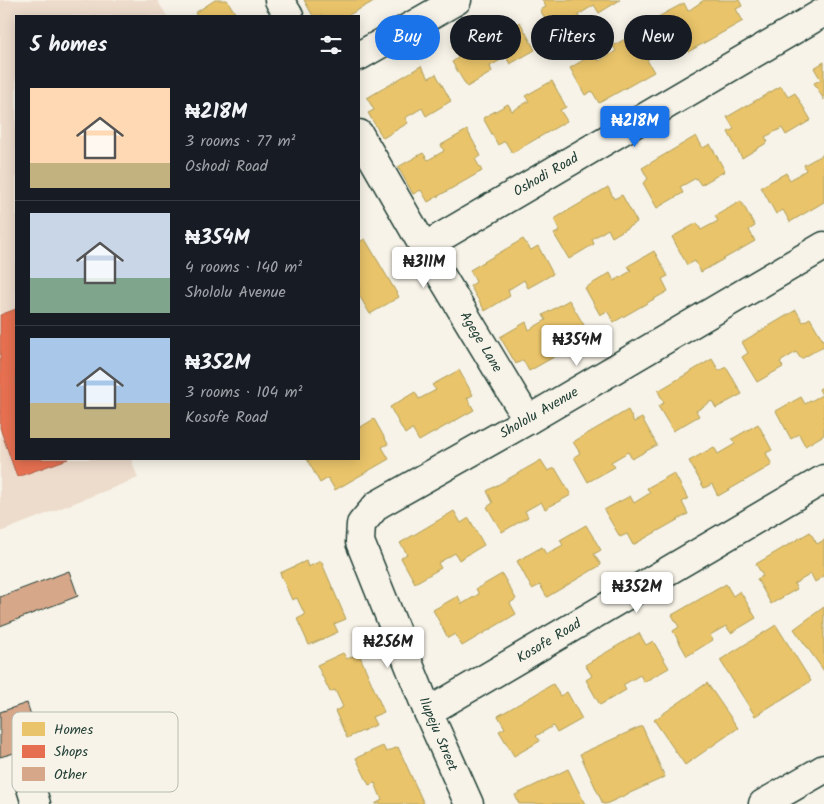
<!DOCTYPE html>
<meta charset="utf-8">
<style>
:root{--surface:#171b24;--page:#242831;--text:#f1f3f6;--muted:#9ea1a6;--line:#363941;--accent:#1a73e8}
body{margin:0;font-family:Kalam,sans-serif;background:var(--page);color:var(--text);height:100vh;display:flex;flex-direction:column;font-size:19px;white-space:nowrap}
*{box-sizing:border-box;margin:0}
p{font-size:16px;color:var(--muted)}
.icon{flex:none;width:28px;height:28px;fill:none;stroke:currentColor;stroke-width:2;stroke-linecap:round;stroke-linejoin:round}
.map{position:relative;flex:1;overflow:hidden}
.sheet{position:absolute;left:15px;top:15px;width:345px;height:445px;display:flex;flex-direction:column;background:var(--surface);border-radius:0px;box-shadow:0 2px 12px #0003}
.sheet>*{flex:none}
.banner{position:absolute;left:375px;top:15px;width:374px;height:45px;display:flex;gap:10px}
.price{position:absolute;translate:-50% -42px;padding:0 11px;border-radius:5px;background:#fff;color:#222;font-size:16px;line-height:32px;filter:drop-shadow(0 1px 2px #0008)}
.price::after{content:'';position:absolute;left:50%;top:30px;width:15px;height:11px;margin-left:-8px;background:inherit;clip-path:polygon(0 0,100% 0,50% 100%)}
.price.active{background:var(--accent);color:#fff}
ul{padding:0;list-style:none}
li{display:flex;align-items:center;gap:15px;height:125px;padding:0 15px}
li+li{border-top:1px solid var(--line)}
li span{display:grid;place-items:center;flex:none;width:140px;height:100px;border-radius:0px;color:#555}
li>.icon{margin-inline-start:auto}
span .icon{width:60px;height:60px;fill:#fffc;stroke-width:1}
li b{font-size:21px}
h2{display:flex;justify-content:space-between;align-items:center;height:60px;padding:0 15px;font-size:21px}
.tag{padding:0 18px;border-radius:22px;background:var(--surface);box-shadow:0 2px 12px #0003;font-size:18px;line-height:45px}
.tag.active{background:var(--accent);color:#fff}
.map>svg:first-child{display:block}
</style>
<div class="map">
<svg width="824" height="804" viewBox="0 0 824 804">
<rect width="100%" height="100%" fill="#f7f3e8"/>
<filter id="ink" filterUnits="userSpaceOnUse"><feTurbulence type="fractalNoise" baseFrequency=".02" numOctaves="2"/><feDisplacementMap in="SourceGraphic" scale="10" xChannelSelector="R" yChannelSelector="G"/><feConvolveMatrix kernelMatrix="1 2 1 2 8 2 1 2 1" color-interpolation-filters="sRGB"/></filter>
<g filter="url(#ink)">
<path fill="#eddccc" d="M 0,0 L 157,0 L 167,16 L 16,16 L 16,459 L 131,459 L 138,478 L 0,532 Z"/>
<g fill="#e9c46a" stroke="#ac9c5a">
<path d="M 215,0 L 227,0 L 237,16 L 197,16 L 195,13 Z"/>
<path d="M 304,0 L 376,0 L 347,16 L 323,16 L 322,15 L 319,16 L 313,16 Z"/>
<path d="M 542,0 L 620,0 L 599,13 L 594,5 L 578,15 L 581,20 L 555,35 L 540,10 L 546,7 Z"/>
<path d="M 704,0 L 739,0 L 742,6 L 736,9 L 743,21 L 688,52 L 681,41 L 674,45 L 658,17 L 684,3 L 688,11 Z"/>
<path d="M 505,15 L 513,27 L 520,22 L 535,50 L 510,64 L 506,57 L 490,66 L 492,72 L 467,87 L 452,62 L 458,58 L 452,47 Z"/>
<path d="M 639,31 L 653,56 L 647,60 L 654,72 L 599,103 L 592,91 L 585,95 L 570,68 L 595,53 L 599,61 L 616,51 L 613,46 Z"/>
<path d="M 824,62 L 824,100 L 814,83 L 821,80 L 814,68 Z"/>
<path d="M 421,66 L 429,78 L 436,74 L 451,101 L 426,116 L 422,108 L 405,118 L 408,123 L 383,138 L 368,113 L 374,110 L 367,98 Z"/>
<path d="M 552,81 L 566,107 L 560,110 L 567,121 L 512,153 L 505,141 L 498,145 L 483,118 L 508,104 L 512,111 L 529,101 L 525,96 Z"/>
<path d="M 781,86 L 788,97 L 795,93 L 811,120 L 786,135 L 782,128 L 765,137 L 768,142 L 742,158 L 728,132 L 734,129 L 727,117 Z"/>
<path d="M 467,130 L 481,156 L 475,159 L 482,171 L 428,202 L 421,190 L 413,194 L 398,167 L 423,153 L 428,160 L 444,151 L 441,145 Z"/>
<path d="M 696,136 L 703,148 L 710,144 L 725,171 L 701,185 L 696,178 L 680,187 L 683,193 L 657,208 L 643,183 L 648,179 L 642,168 Z"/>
<path d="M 824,154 L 824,202 L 790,222 L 783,210 L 776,214 L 761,187 L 786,173 L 790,180 L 806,170 L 804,165 Z"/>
<path d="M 608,187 L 614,199 L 622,195 L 637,222 L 612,237 L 608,229 L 592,239 L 594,244 L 569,259 L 554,234 L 560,231 L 554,219 Z"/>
<path d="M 741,201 L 755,226 L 749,230 L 755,241 L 701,272 L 695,261 L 687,265 L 672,237 L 697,223 L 701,230 L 718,221 L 715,216 Z"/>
<path d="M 365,239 L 399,297 L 370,314 L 359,295 L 359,242 Z"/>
<path d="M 523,239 L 531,250 L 538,246 L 553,274 L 528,288 L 524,280 L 508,290 L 510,296 L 485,311 L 470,286 L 476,282 L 470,270 Z"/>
<path d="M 654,251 L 668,276 L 662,279 L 668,291 L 614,322 L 607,311 L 600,315 L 585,288 L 610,273 L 614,281 L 631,271 L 628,266 Z"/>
<path d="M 569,300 L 584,325 L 577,328 L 584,340 L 529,371 L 523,360 L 516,364 L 500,337 L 526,322 L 529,330 L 546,320 L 543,315 Z"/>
<path d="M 796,310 L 803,322 L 810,318 L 824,342 L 824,346 L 801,359 L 796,352 L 780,362 L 783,367 L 757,382 L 742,357 L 748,353 L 742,342 Z"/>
<path d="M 712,359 L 719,371 L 726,367 L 742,394 L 716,408 L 712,401 L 696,411 L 699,416 L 673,431 L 658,406 L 664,403 L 658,391 Z"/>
<path d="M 459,370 L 473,395 L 467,398 L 474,410 L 419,441 L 412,429 L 405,434 L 390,407 L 415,392 L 419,399 L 436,390 L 432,385 Z"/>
<path d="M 824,386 L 824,435 L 805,446 L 799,434 L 791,439 L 776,411 L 801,397 L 805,404 L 822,395 L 819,389 Z"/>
<path d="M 628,410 L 634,422 L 642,418 L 657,445 L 632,459 L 628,452 L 611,462 L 615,467 L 588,482 L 574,457 L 580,453 L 573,442 Z"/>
<path d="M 374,419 L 388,444 L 382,447 L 389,459 L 335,490 L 328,478 L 320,483 L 307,459 L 359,459 L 359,428 Z"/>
<path d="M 758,424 L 772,450 L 766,453 L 772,465 L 718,496 L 712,484 L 704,488 L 689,461 L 714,447 L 718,454 L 735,444 L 732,439 Z"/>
<path d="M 541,460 L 548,471 L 555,468 L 571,495 L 545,509 L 541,502 L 525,511 L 528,517 L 502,532 L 487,507 L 493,503 L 487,491 Z"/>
<path d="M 674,473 L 688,499 L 682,502 L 688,514 L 633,545 L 627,534 L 620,537 L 604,510 L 630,496 L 634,503 L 650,493 L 647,488 Z"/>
<path d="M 454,511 L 461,523 L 469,518 L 484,545 L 459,560 L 455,553 L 438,563 L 441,568 L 415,583 L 401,558 L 407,554 L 400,543 Z"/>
<path d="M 586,525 L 601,550 L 594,554 L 601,565 L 547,597 L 540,585 L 532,589 L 517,561 L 542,547 L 546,554 L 563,545 L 560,540 Z"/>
<path d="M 810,532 L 817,544 L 824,540 L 824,576 L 815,582 L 811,574 L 794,584 L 797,589 L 771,604 L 757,579 L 763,576 L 756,564 Z"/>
<path d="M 306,561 L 308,567 L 321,561 L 346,619 L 334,624 L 338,632 L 309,645 L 297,619 L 305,615 L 297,598 L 292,600 L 280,573 Z"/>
<path d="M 502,574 L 516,599 L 510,603 L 516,614 L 462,646 L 455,634 L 448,638 L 433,610 L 458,596 L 462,604 L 479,594 L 476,589 Z"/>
<path d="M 726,584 L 733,596 L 740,591 L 756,618 L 731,633 L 726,626 L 710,635 L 713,640 L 687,656 L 673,631 L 679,627 L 672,615 Z"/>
<path d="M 824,607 L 824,671 L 794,629 Z"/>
<path d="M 776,625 L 811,681 L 755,716 L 720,660 Z"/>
<path d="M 639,633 L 646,645 L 653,641 L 669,668 L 644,682 L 640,675 L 623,685 L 626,690 L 600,705 L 586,680 L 592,676 L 585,665 Z"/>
<path d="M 343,653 L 347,659 L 359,654 L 384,712 L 372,717 L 376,725 L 347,738 L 335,711 L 343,707 L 335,690 L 330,692 L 317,665 Z"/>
<path d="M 707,683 L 738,728 L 685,765 L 654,720 Z"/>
<path d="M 553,684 L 560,696 L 567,692 L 582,719 L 557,733 L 553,726 L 536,736 L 540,741 L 514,756 L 499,731 L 505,728 L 498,716 Z"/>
<path d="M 642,726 L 665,777 L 606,804 L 603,804 L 580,754 Z"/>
<path d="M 383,746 L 386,752 L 398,747 L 424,804 L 375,804 L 382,800 L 375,783 L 369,785 L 356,758 Z"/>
<path d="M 568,769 L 585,804 L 519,804 L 515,795 Z"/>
</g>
<path fill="#e76f51" stroke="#ab6048" d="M 16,309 L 16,459 L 68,459 L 17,477 L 0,428 L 0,315 Z"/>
<g fill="#d7a78a" stroke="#1f3d34">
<path d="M 69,571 L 78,596 L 0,626 L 0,597 Z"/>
<path d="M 27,703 L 35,727 L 26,729 L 32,748 L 0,757 L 0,712 Z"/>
</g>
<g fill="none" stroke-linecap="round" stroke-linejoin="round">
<g stroke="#1f3d34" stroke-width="31">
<g id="minor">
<path d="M 279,0 L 289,16"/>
<path d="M 359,56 L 457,0"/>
<path d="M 359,134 L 424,247 L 528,420"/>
<path d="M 424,247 L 824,12"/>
<path d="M 428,712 L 824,479"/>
<path d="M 28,778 L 36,804"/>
<path d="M 469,804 L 428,712 L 360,542 L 361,524 L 377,505 L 528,420 L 824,246"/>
<path d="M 763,804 L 824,769"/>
</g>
</g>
<use href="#minor" stroke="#f7f3e8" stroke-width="28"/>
</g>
</g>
<g text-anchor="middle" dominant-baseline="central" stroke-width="5" stroke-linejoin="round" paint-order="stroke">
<g font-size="14" fill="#1f3d34" stroke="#f7f3e8">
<text transform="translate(546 175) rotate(-30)">Oshodi Road</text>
<text transform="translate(481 342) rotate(59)">Agege Lane</text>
<text transform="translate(539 413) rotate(-30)">Shololu Avenue</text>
<text transform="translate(549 641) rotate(-31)">Kosofe Road</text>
<text transform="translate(438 734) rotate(67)">Ilupeju Street</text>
</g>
</g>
<rect x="12" y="712" width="166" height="80" rx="8" fill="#f7f3e8" stroke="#b6bcb2" stroke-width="1"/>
<rect x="22" y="722" width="23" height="14" fill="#e9c46a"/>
<rect x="22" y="745" width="23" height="13" fill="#e76f51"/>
<rect x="22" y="767" width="23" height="14" fill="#d7a78a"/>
<g font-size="14" fill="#1f3d34">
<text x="54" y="734">Homes</text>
<text x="54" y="756">Shops</text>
<text x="54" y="779">Other</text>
</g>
</svg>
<b class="price active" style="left:635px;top:148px">₦218M</b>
<b class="price" style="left:424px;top:289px">₦311M</b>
<b class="price" style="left:577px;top:367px">₦354M</b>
<b class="price" style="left:637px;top:614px">₦352M</b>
<b class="price" style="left:388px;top:669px">₦256M</b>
<div class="banner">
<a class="tag active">Buy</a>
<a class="tag">Rent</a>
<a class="tag">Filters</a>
<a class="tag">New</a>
</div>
<section class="sheet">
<h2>5 homes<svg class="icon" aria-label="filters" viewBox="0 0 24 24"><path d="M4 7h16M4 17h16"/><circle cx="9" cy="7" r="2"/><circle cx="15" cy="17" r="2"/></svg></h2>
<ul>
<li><span style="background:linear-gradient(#ffd9b3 75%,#c2b280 0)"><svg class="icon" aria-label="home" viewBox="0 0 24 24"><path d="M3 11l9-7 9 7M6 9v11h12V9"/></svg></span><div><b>₦218M</b><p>3 rooms · 77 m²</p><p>Oshodi Road</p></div></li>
<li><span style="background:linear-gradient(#c9d6e8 65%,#7fa58c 0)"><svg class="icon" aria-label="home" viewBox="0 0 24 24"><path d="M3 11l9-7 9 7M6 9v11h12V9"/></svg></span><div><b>₦354M</b><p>4 rooms · 140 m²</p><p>Shololu Avenue</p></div></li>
<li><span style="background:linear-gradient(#a9c7e8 65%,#c2b280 0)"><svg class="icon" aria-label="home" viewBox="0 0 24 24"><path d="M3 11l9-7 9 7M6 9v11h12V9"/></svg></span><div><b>₦352M</b><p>3 rooms · 104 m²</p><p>Kosofe Road</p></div></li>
</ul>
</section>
</div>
